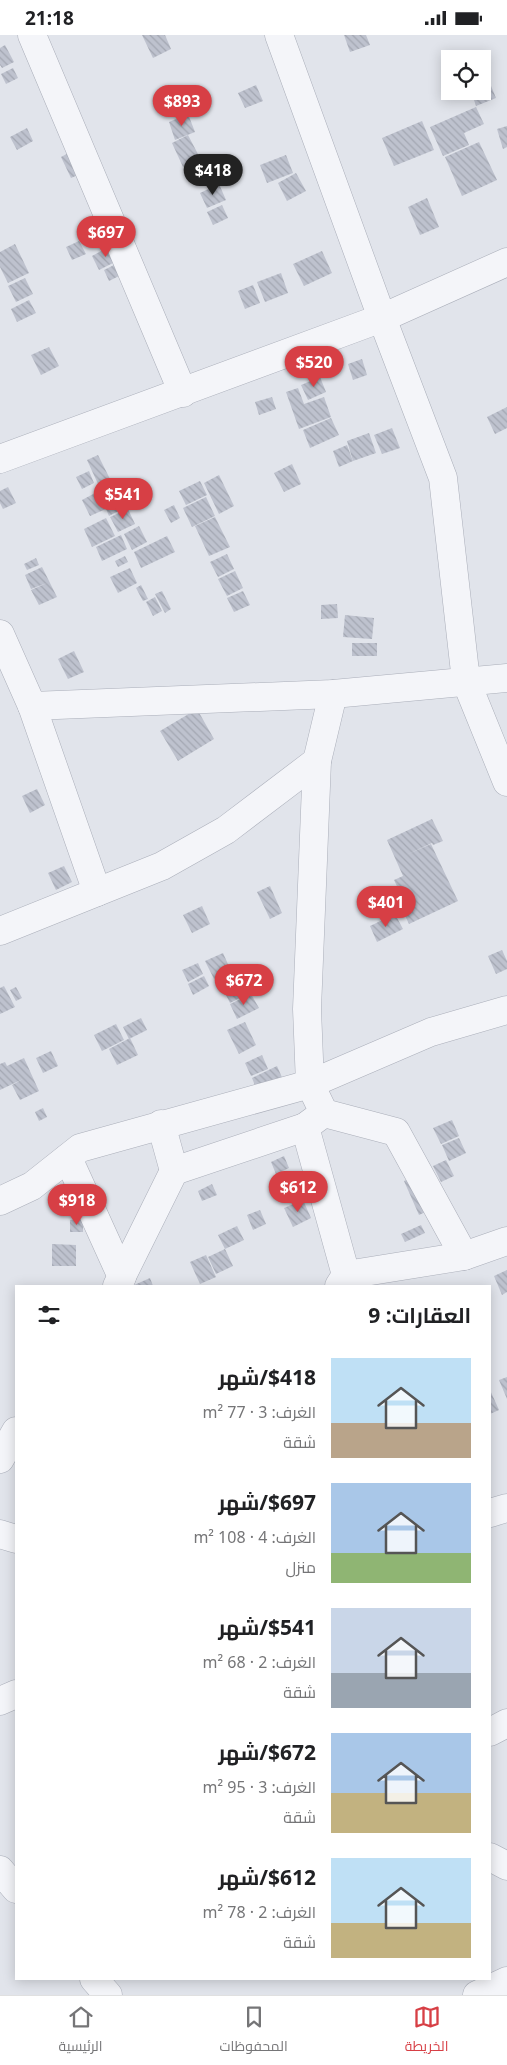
<!DOCTYPE html>
<html lang="ar">
<meta charset="utf-8">
<style>
:root{--surface:#fff;--page:#f2f2f2;--text:#202124;--muted:#757577;--line:#e0e0e0;--accent:#d73f45}
body{margin:0;font-family:"Noto Sans",Cairo,sans-serif;background:var(--page);color:var(--text);direction:rtl;height:100vh;display:flex;flex-direction:column;font-size:19px;white-space:nowrap}
*{box-sizing:border-box;margin:0}
p{font-size:16px;color:var(--muted)}
.icon{flex:none;width:28px;height:28px;fill:none;stroke:currentColor;stroke-width:2;stroke-linecap:round;stroke-linejoin:round}
.map{position:relative;flex:1;overflow:hidden;direction:ltr}
.sheet{position:absolute;left:15px;top:1250px;width:476px;height:695px;display:flex;flex-direction:column;background:var(--surface);border-radius:0px;box-shadow:0 2px 12px #0003;direction:rtl}
.sheet>*{flex:none}
.buttons{position:absolute;left:441px;top:15px;display:grid;gap:10px}
.buttons a{display:grid;place-items:center;width:50px;height:50px;border-radius:0px;background:var(--surface);box-shadow:0 2px 12px #0003;font-size:25px}
.price{position:absolute;translate:-50% -42px;padding:0 11px;border-radius:18px;background:var(--accent);color:#fff;font-size:16px;line-height:32px;filter:drop-shadow(0 1px 2px #0008)}
.price::after{content:'';position:absolute;left:50%;top:30px;width:15px;height:11px;margin-left:-8px;background:inherit;clip-path:polygon(0 0,100% 0,50% 100%)}
.price.active{background:#222;color:#fff}
ul{padding:0;list-style:none}
li{display:flex;align-items:center;gap:15px;height:125px;padding:0 20px}
li span{display:grid;place-items:center;flex:none;width:140px;height:100px;border-radius:0px;color:#555}
li>.icon{margin-inline-start:auto}
span .icon{width:60px;height:60px;fill:#fffc;stroke-width:1}
li b{font-size:21px}
h2{display:flex;justify-content:space-between;align-items:center;height:60px;padding:0 20px;font-size:21px}
.status{display:flex;justify-content:space-between;align-items:center;height:35px;padding:0 25px;background:var(--surface);direction:ltr}
.status svg{height:14px;fill:currentColor}
.tabs{display:flex;justify-content:space-around;align-items:center;height:70px;border-top:1px solid var(--line);background:var(--surface);font-size:14px;color:var(--muted)}
.tabs a{display:grid;justify-items:center;gap:2px}
.tabs .active{color:var(--accent)}
.map>svg:first-child{display:block}
</style>
<div class="status"><b>21:18</b><svg viewBox="0 0 49 12"><path d="M0 12V9h3v3zM5 12V6h3v6zM10 12V3h3v9zM15 12V0h3v12zM26 1h20v11H26zM47 4h2v5h-2z"/></svg></div>
<div class="map">
<svg width="507" height="1960" viewBox="0 0 507 1960">
<defs>
<pattern id="building-back-hatch" width="6" height="6" patternUnits="userSpaceOnUse" patternTransform="scale(1.25)"><rect width="6" height="6" fill="#bec2ce"/><path d="M-1 5l2 2M0 0l6 6M5-1l2 2" fill="none" stroke="#a3a7b2"/></pattern>
</defs>
<rect width="100%" height="100%" fill="#e1e4eb"/>
<g fill="url(#building-back-hatch)">
<path d="M 142,0 L 165,0 L 171,14 L 153,23 Z"/>
<path d="M 344,0 L 366,0 L 370,10 L 350,17 Z"/>
<path d="M 5,10 L 14,27 L 2,33 L 0,30 L 0,13 Z"/>
<path d="M 13,33 L 18,43 L 6,49 L 1,39 Z"/>
<path d="M 489,46 L 496,63 L 476,71 L 471,56 L 482,56 L 482,49 Z"/>
<path d="M 256,50 L 263,66 L 245,73 L 238,58 Z"/>
<path d="M 476,72 L 484,89 L 464,98 L 469,110 L 443,121 L 430,92 Z"/>
<path d="M 188,79 L 195,97 L 175,105 L 169,87 Z"/>
<path d="M 422,86 L 434,115 L 394,131 L 382,103 Z"/>
<path d="M 507,91 L 507,112 L 503,114 L 497,94 Z"/>
<path d="M 27,93 L 33,106 L 17,115 L 10,102 Z"/>
<path d="M 188,100 L 200,123 L 183,132 L 172,108 Z"/>
<path d="M 479,107 L 497,145 L 462,161 L 445,122 Z"/>
<path d="M 76,114 L 87,136 L 71,143 L 61,122 Z"/>
<path d="M 286,120 L 293,138 L 267,148 L 260,130 Z"/>
<path d="M 296,138 L 306,156 L 287,166 L 278,148 Z"/>
<path d="M 219,149 L 226,165 L 207,173 L 200,158 Z"/>
<path d="M 427,163 L 439,192 L 420,200 L 408,172 Z"/>
<path d="M 222,170 L 228,183 L 213,190 L 207,177 Z"/>
<path d="M 96,182 L 105,200 L 92,206 L 83,188 Z"/>
<path d="M 79,206 L 86,219 L 72,225 L 66,212 Z"/>
<path d="M 15,209 L 29,238 L 8,248 L 0,232 L 0,217 Z"/>
<path d="M 112,210 L 119,225 L 99,235 L 92,221 Z"/>
<path d="M 322,216 L 332,238 L 304,251 L 293,229 Z"/>
<path d="M 118,228 L 123,239 L 109,246 L 104,235 Z"/>
<path d="M 281,238 L 288,258 L 265,267 L 257,247 Z"/>
<path d="M 25,243 L 33,259 L 16,267 L 8,251 Z"/>
<path d="M 253,250 L 260,268 L 245,274 L 238,256 Z"/>
<path d="M 29,265 L 36,278 L 17,287 L 11,274 Z"/>
<path d="M 49,312 L 59,331 L 41,340 L 31,320 Z"/>
<path d="M 362,324 L 367,340 L 353,345 L 348,329 Z"/>
<path d="M 320,342 L 326,357 L 308,365 L 301,350 Z"/>
<path d="M 298,353 L 304,369 L 324,362 L 331,382 L 299,394 L 286,357 Z"/>
<path d="M 272,362 L 276,374 L 259,380 L 255,367 Z"/>
<path d="M 507,372 L 507,393 L 495,399 L 487,382 Z"/>
<path d="M 331,383 L 339,400 L 310,413 L 303,395 Z"/>
<path d="M 392,393 L 400,413 L 382,419 L 374,400 Z"/>
<path d="M 369,398 L 376,418 L 353,426 L 347,406 Z"/>
<path d="M 347,410 L 353,426 L 339,432 L 333,416 Z"/>
<path d="M 98,420 L 110,444 L 98,449 L 87,425 Z"/>
<path d="M 292,429 L 301,449 L 284,457 L 274,438 Z"/>
<path d="M 89,436 L 94,448 L 82,454 L 76,442 Z"/>
<path d="M 219,440 L 234,471 L 219,479 L 204,448 Z"/>
<path d="M 200,446 L 207,460 L 186,470 L 179,456 Z"/>
<path d="M 8,452 L 16,468 L 3,474 L 0,468 L 0,456 Z"/>
<path d="M 97,457 L 102,467 L 119,458 L 126,472 L 109,481 L 106,474 L 90,481 L 82,465 Z"/>
<path d="M 206,462 L 215,481 L 192,492 L 183,473 Z"/>
<path d="M 174,470 L 180,483 L 171,488 L 164,475 Z"/>
<path d="M 128,474 L 135,489 L 118,497 L 110,482 Z"/>
<path d="M 215,482 L 230,512 L 209,521 L 195,491 Z"/>
<path d="M 106,483 L 115,501 L 92,512 L 84,494 Z"/>
<path d="M 139,491 L 147,507 L 132,515 L 124,499 Z"/>
<path d="M 121,500 L 127,514 L 102,526 L 96,512 Z"/>
<path d="M 167,501 L 175,517 L 141,533 L 134,517 Z"/>
<path d="M 227,519 L 234,534 L 218,542 L 210,527 Z"/>
<path d="M 125,521 L 128,527 L 118,532 L 115,526 Z"/>
<path d="M 36,523 L 39,530 L 27,535 L 24,529 Z"/>
<path d="M 42,532 L 57,562 L 39,570 L 31,555 L 47,548 L 31,554 L 25,540 Z"/>
<path d="M 130,533 L 137,548 L 118,558 L 110,542 Z"/>
<path d="M 235,536 L 243,553 L 227,561 L 218,544 Z"/>
<path d="M 141,550 L 148,564 L 143,566 L 136,553 Z"/>
<path d="M 162,556 L 171,574 L 165,578 L 155,559 Z"/>
<path d="M 243,556 L 250,570 L 234,577 L 227,563 Z"/>
<path d="M 155,562 L 162,576 L 153,581 L 146,567 Z"/>
<path d="M 337,569 L 338,583 L 321,584 L 321,570 Z"/>
<path d="M 345,580 L 374,583 L 372,604 L 343,602 Z"/>
<rect x="352" y="608" width="25" height="13"/>
<path d="M 74,616 L 84,637 L 68,644 L 58,624 Z"/>
<path d="M 197,674 L 214,704 L 178,726 L 160,696 Z"/>
<path d="M 37,754 L 45,770 L 30,778 L 22,761 Z"/>
<path d="M 432,784 L 443,806 L 433,810 L 432,808 L 406,820 L 431,809 L 458,866 L 409,889 L 399,868 L 404,866 L 394,845 L 403,841 L 387,805 Z"/>
<path d="M 64,831 L 72,847 L 56,855 L 48,838 Z"/>
<path d="M 270,851 L 282,878 L 270,884 L 257,857 Z"/>
<path d="M 202,871 L 210,889 L 192,898 L 183,880 Z"/>
<path d="M 395,879 L 403,894 L 377,907 L 370,891 Z"/>
<path d="M 502,915 L 507,926 L 507,934 L 496,939 L 488,921 Z"/>
<path d="M 223,918 L 231,936 L 214,944 L 205,926 Z"/>
<path d="M 198,928 L 203,939 L 188,947 L 182,935 Z"/>
<path d="M 268,934 L 274,945 L 261,951 L 256,940 Z"/>
<path d="M 204,941 L 209,951 L 193,960 L 188,949 Z"/>
<path d="M 4,951 L 15,972 L 0,979 L 0,953 Z"/>
<path d="M 16,952 L 22,963 L 16,966 L 10,955 Z"/>
<path d="M 242,952 L 246,960 L 230,968 L 226,960 Z"/>
<path d="M 251,959 L 259,973 L 237,984 L 230,969 Z"/>
<path d="M 141,983 L 147,995 L 129,1004 L 123,992 Z"/>
<path d="M 245,987 L 256,1010 L 239,1019 L 227,995 Z"/>
<path d="M 116,989 L 124,1005 L 102,1016 L 94,1000 Z"/>
<path d="M 130,1003 L 138,1020 L 117,1030 L 109,1014 Z"/>
<path d="M 51,1016 L 58,1031 L 43,1038 L 36,1023 Z"/>
<path d="M 262,1020 L 268,1034 L 251,1041 L 245,1028 Z"/>
<path d="M 24,1023 L 39,1056 L 20,1065 L 12,1050 L 23,1044 L 0,1055 L 0,1029 L 5,1027 L 7,1031 Z"/>
<path d="M 277,1031 L 284,1047 L 258,1058 L 252,1043 Z"/>
<path d="M 43,1073 L 47,1082 L 39,1086 L 35,1077 Z"/>
<path d="M 452,1085 L 459,1101 L 441,1109 L 433,1093 Z"/>
<path d="M 459,1103 L 466,1118 L 449,1126 L 442,1110 Z"/>
<path d="M 284,1121 L 289,1133 L 276,1139 L 271,1127 Z"/>
<path d="M 446,1125 L 454,1141 L 441,1147 L 433,1131 Z"/>
<path d="M 419,1139 L 434,1173 L 419,1180 L 404,1146 Z"/>
<path d="M 212,1149 L 217,1160 L 202,1166 L 198,1156 Z"/>
<path d="M 303,1165 L 311,1183 L 293,1192 L 284,1173 Z"/>
<path d="M 260,1175 L 266,1189 L 253,1195 L 247,1180 Z"/>
<path d="M 83,1184 L 83,1197 L 70,1197 L 70,1185 Z"/>
<path d="M 421,1190 L 425,1198 L 405,1207 L 401,1199 Z"/>
<path d="M 237,1191 L 244,1205 L 225,1214 L 233,1231 L 216,1239 L 208,1222 L 225,1214 L 218,1200 Z"/>
<path d="M 52,1209 L 76,1210 L 76,1231 L 52,1231 Z"/>
<path d="M 206,1220 L 216,1242 L 200,1249 L 190,1227 Z"/>
<path d="M 507,1235 L 507,1257 L 502,1260 L 494,1241 Z"/>
<path d="M 150,1243 L 153,1251 L 132,1251 Z"/>
<path d="M 507,1342 L 507,1364 L 499,1345 Z"/>
<path d="M 490,1355 L 499,1375 L 490,1379 Z"/>
</g>
<g fill="none" stroke-linecap="round" stroke-linejoin="round">
<g stroke="#aaaeb9" stroke-width="29">
<g id="minor">
<path d="M 32,0 L 183,358"/>
<path d="M 279,0 L 382,283 L 443,443 L 466,646 L 507,747"/>
<path d="M 0,424 L 382,283 L 507,227"/>
<path d="M 0,599 L 32,671 L 97,857"/>
<path d="M 333,659 L 317,726 L 307,974 L 310,1049 L 324,1078 L 305,1092 L 346,1240 L 339,1251"/>
<path d="M 32,671 L 333,659 L 507,643"/>
<path d="M 0,896 L 162,831 L 226,795 L 317,726"/>
<path d="M 324,1078 L 396,1097 L 464,1221"/>
<path d="M 161,1089 L 174,1136"/>
<path d="M 68,1123 L 122,1242"/>
<path d="M 0,1166 L 32,1151 L 80,1113 L 310,1049 L 431,997 L 507,975"/>
<path d="M 346,1240 L 464,1221 L 507,1206"/>
<path d="M 117,1251 L 174,1136 L 305,1092"/>
<path d="M 0,1424 L 16,1396"/>
<path d="M 490,1478 L 507,1473"/>
<path d="M 0,1499 L 16,1504"/>
<path d="M 0,1666 L 16,1659"/>
<path d="M 490,1697 L 507,1688"/>
<path d="M 490,1822 L 507,1831"/>
<path d="M 0,1835 L 16,1854"/>
<path d="M 94,1944 L 108,1960"/>
<path d="M 477,1960 L 507,1946"/>
</g>
</g>
<use href="#minor" stroke="#f4f5f9" stroke-width="28"/>
</g>
</svg>
<div class="buttons">
<a><svg class="icon" aria-label="locate" viewBox="0 0 24 24"><circle cx="12" cy="12" r="6"/><path d="M12 2v4M12 18v4M2 12h4M18 12h4"/></svg></a>
</div>
<b class="price" style="left:182px;top:92px">$893</b>
<b class="price active" style="left:213px;top:161px">$418</b>
<b class="price" style="left:106px;top:223px">$697</b>
<b class="price" style="left:314px;top:353px">$520</b>
<b class="price" style="left:123px;top:485px">$541</b>
<b class="price" style="left:386px;top:893px">$401</b>
<b class="price" style="left:244px;top:971px">$672</b>
<b class="price" style="left:298px;top:1178px">$612</b>
<b class="price" style="left:77px;top:1191px">$918</b>
<section class="sheet">
<h2>العقارات: 9<svg class="icon" aria-label="filters" viewBox="0 0 24 24"><path d="M4 7h16M4 17h16"/><circle cx="9" cy="7" r="2"/><circle cx="15" cy="17" r="2"/></svg></h2>
<ul>
<li><span style="background:linear-gradient(#bfe0f5 65%,#b9a48a 0)"><svg class="icon" aria-label="home" viewBox="0 0 24 24"><path d="M3 11l9-7 9 7M6 9v11h12V9"/></svg></span><div><b>$418/شهر</b><p>الغرف: 3 · 77 m²</p><p>شقة</p></div></li>
<li><span style="background:linear-gradient(#a9c7e8 70%,#8fb573 0)"><svg class="icon" aria-label="home" viewBox="0 0 24 24"><path d="M3 11l9-7 9 7M6 9v11h12V9"/></svg></span><div><b>$697/شهر</b><p>الغرف: 4 · 108 m²</p><p>منزل</p></div></li>
<li><span style="background:linear-gradient(#c9d6e8 65%,#9aa5b1 0)"><svg class="icon" aria-label="home" viewBox="0 0 24 24"><path d="M3 11l9-7 9 7M6 9v11h12V9"/></svg></span><div><b>$541/شهر</b><p>الغرف: 2 · 68 m²</p><p>شقة</p></div></li>
<li><span style="background:linear-gradient(#a9c7e8 60%,#c2b280 0)"><svg class="icon" aria-label="home" viewBox="0 0 24 24"><path d="M3 11l9-7 9 7M6 9v11h12V9"/></svg></span><div><b>$672/شهر</b><p>الغرف: 3 · 95 m²</p><p>شقة</p></div></li>
<li><span style="background:linear-gradient(#bfe0f5 65%,#c2b280 0)"><svg class="icon" aria-label="home" viewBox="0 0 24 24"><path d="M3 11l9-7 9 7M6 9v11h12V9"/></svg></span><div><b>$612/شهر</b><p>الغرف: 2 · 78 m²</p><p>شقة</p></div></li>
</ul>
</section>
</div>
<nav class="tabs">
<a class="active"><svg class="icon" aria-label="map" viewBox="0 0 24 24"><path d="M3 6l6-2 6 2 6-2v14l-6 2-6-2-6 2zM9 4v14M15 6v14"/></svg>الخريطة</a>
<a><svg class="icon" aria-label="saved" viewBox="0 0 24 24"><path d="M7 4h10v16l-5-4-5 4z"/></svg>المحفوظات</a>
<a><svg class="icon" aria-label="home" viewBox="0 0 24 24"><path d="M3 11l9-7 9 7M6 9v11h12V9"/></svg>الرئيسية</a>
</nav>
